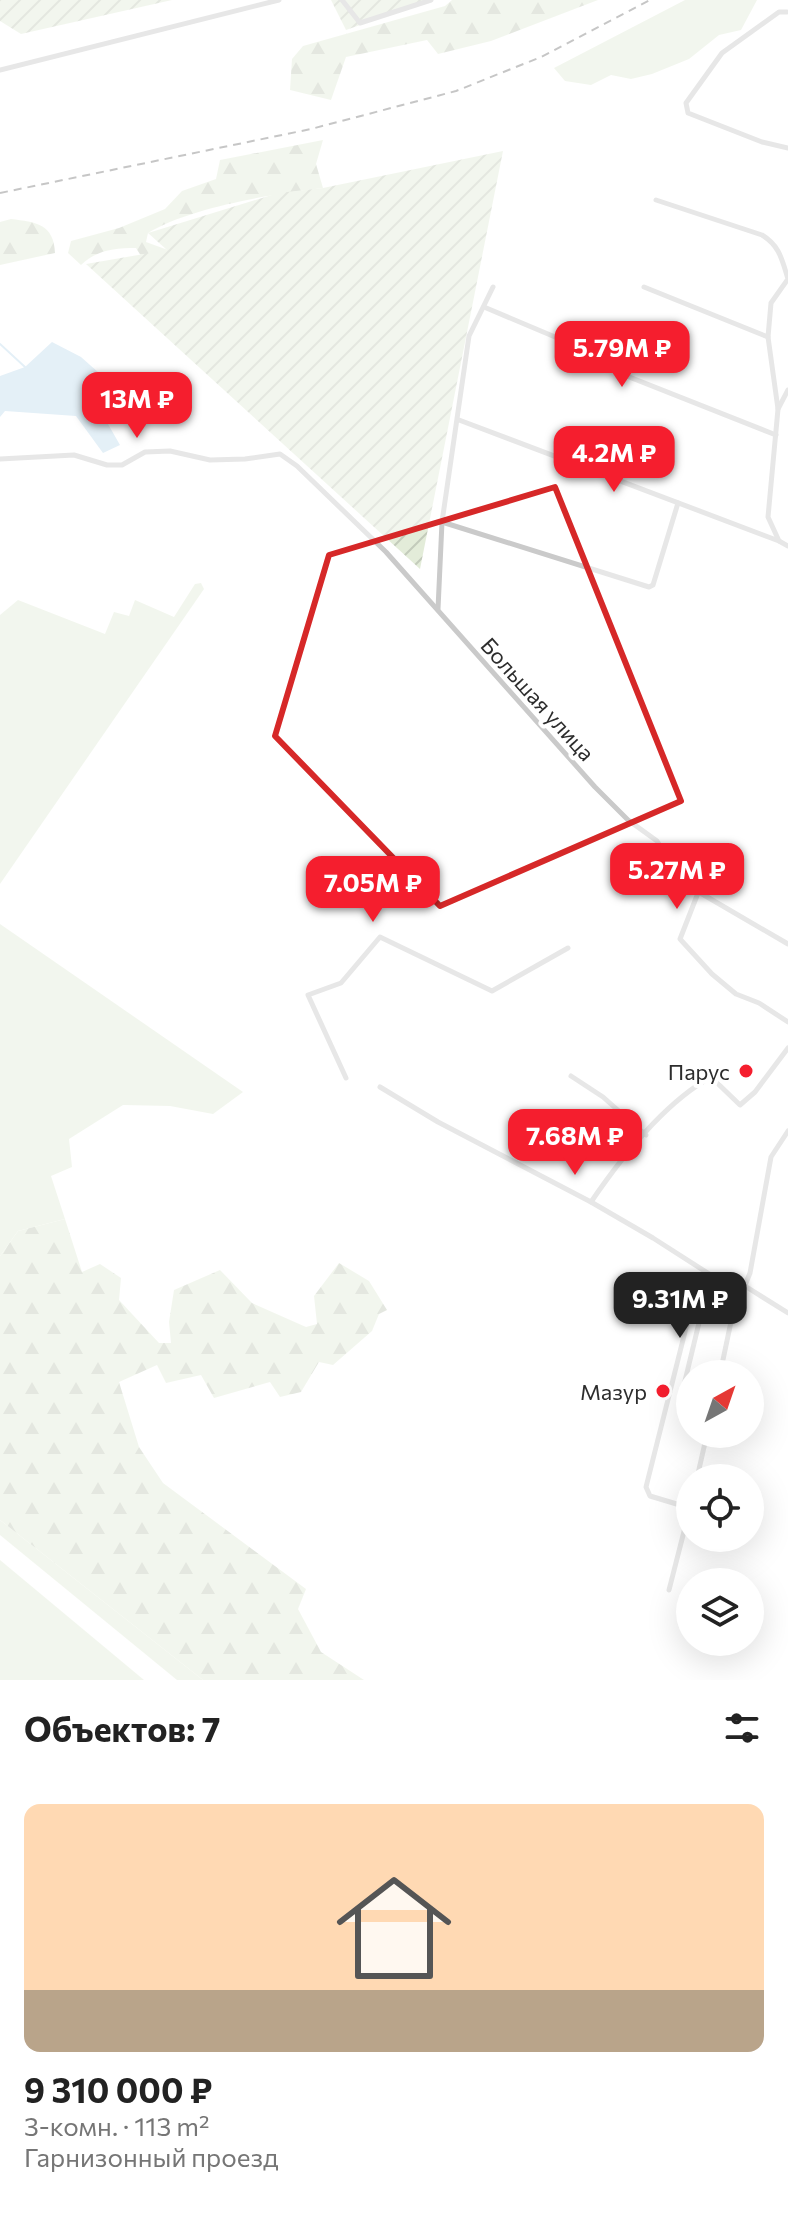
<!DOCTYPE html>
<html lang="ru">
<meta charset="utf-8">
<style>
:root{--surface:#fff;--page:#f6f6f6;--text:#222;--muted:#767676;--line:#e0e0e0;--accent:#f51e2e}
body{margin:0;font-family:Commissioner,sans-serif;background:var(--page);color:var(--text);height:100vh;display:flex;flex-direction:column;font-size:30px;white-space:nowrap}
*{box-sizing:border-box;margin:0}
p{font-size:26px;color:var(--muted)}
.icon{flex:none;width:44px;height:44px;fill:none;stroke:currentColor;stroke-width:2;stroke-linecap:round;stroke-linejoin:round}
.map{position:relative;height:1680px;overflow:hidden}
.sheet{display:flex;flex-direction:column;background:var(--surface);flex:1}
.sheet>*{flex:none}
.needle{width:52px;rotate:40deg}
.controls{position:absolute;left:676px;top:1360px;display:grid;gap:16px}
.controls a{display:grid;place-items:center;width:88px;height:88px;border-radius:50%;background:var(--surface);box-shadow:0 8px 32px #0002;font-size:40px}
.price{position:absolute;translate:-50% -68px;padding:0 18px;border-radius:16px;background:var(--accent);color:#fff;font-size:26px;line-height:52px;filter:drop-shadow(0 2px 4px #0008)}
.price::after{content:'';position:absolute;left:50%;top:48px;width:24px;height:18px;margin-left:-12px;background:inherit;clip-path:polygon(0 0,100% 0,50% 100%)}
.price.on{background:#222;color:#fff}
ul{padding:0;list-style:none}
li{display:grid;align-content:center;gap:16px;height:424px;padding:0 24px}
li+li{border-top:2px solid var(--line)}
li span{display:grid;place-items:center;height:248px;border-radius:16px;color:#555}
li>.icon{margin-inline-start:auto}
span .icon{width:144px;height:144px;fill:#fffc;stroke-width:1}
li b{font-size:34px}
h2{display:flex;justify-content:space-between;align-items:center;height:96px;padding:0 24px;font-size:34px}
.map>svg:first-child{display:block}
</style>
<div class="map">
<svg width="788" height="1680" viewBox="0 0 788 1680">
<defs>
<pattern id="forest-firs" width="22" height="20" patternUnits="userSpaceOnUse" patternTransform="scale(2)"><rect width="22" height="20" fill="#e3ecd9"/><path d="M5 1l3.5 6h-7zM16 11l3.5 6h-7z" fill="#c3cbbb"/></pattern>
<pattern id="garden-furrows" width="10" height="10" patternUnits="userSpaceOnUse" patternTransform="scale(2)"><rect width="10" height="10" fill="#e3ecd9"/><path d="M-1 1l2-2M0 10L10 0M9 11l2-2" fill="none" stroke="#c3cbbb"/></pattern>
</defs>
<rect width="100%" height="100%" fill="#fff"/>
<g fill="#e3ecd9">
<path d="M 685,0 L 757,0 L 741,30 L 719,35 L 689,59 L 652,74 L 631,79 L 611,75 L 591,85 L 565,81 L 554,68 Z"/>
<path d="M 201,583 L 204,589 L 0,884 L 0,615 L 18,600 L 105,634 L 114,612 L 129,616 L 135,600 L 174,617 L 195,584 Z"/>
<path d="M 0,924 L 243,1092 L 213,1114 L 170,1106 L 123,1105 L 69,1139 L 72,1167 L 51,1176 L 65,1219 L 18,1231 L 0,1256 Z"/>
<path d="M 0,1520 L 203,1680 L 177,1680 L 0,1535 Z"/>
<path d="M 0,1560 L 144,1680 L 0,1680 Z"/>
</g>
<g fill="url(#forest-firs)">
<path d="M 452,0 L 598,0 L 491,41 L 438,54 L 427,40 L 346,57 L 331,100 L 290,90 L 292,59 L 303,46 L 445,6 Z"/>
<path d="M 323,140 L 316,164 L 323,188 C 273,194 191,207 148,233 L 146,242 L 168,250 L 143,259 L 136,248 C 114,248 97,250 81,265 L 68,253 L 71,241 L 119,228 L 165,209 L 182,191 L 216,179 L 220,160 Z"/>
<path d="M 11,219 C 36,222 54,224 55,253 L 0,265 L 0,222 Z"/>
<path d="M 65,1219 L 82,1272 L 100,1264 L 121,1278 L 119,1300 L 159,1343 L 171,1343 L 169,1322 L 174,1290 L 220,1270 L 252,1303 L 306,1327 L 317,1324 L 314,1296 L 339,1263 L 369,1281 L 387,1310 L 379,1314 L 372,1331 L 333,1365 L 319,1362 L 301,1392 L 280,1397 L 270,1382 L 214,1398 L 201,1375 L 166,1383 L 157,1365 L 119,1382 L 139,1447 L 163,1483 L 306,1589 L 298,1609 L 321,1652 L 364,1680 L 203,1680 L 0,1520 L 0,1256 L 18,1231 Z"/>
</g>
<g fill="url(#garden-furrows)">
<path d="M 0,0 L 172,0 L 21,34 L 0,21 Z"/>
<path d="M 331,0 L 431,0 L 346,30 Z"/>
<path d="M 503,151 L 420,569 L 86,264 L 167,250 L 148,233 L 278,193 L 323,188 Z"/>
</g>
<path fill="#c3ddee" d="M 52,342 L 81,357 L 99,373 L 85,384 L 120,445 L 103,453 L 76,416 L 5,411 L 0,417 L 0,376 L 25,367 Z"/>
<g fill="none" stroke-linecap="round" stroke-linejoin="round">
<path stroke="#c3ddee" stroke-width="2" d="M 0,344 L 25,367"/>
<g stroke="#cacaca" stroke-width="5">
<path d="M 342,0 L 360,23 L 431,0"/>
<path d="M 787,12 L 779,12 L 722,53 L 686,103 L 688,113 L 762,142 L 788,148"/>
<path d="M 0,70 L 279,0"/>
<path d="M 656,200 L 762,235 C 780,246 782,260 788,279 L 771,303 L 768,337 L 778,409"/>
<path d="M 644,287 L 768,337"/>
<path d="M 484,307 L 593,353 L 604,367 L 776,435"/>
<path d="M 788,390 L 778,409 L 768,517 L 779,541 L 788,546"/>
<path d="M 459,420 L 779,541"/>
<path d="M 0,459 L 74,455 L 107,465 L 122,465 L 145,452 L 170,451 L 210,460 L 245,459 L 280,454 L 297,466 L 386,552 L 595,787 L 628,820 L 657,841 L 685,884 L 788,944"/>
<path d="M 442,522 L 649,587 L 653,585 L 678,503"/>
<path d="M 438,609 L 442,522 L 469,336 L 493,287"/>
<path d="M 698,893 L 680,939 L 712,974 L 736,994 L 759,1003 L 788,1022"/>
<path d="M 571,1076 L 603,1097 L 646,1135"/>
<path d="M 346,1078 L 308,995 L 341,983 L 380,937 L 492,991 L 568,948"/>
<path d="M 380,1087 L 438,1122 L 591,1202 L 653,1238 L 717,1279 L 735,1307"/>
<path d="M 591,1202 C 621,1158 664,1103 711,1077 L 740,1105 L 755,1092 L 788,1048"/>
<path d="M 745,1286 L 788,1313"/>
<path d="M 720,1374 L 732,1317 L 750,1273 L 771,1157 L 788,1131"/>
<path d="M 683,1389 L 705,1298"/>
<path d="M 697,1478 L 707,1434"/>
<path d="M 690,1508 L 650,1496 L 646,1487 L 692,1304 L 697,1296 L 728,1295"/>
<path d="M 669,1590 L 690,1508"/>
</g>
<path stroke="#828282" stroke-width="2" stroke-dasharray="8 6" stroke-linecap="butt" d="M 0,193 L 311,129 L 456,91 L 541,57 L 650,0"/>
</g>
<path d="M0 0H788V1680H0ZM 555,487 L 681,801 L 440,906 L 275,736 L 329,555 Z" fill="#fff" fill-opacity=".55" fill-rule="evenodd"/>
<path fill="none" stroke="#d62828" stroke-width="6" stroke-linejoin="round" d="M 555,487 L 681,801 L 440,906 L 275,736 L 329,555 Z"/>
<g fill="#f51e2e" stroke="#fff" stroke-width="3">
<circle cx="746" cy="1071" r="8"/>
<circle cx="663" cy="1391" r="8"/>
</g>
<g text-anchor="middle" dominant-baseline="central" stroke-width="8" stroke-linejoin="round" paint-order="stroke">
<g font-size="22" fill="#2d2d2d" stroke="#fff">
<text transform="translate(538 699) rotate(48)">Большая улица</text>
</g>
<g font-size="22" fill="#2d2d2d" stroke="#fff" text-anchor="end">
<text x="730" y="1071">Парус</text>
<text x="647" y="1391">Мазур</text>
</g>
</g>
</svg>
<div class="controls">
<a><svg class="needle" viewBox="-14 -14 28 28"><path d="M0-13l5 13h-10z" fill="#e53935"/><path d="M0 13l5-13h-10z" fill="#767676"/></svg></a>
<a><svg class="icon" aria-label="locate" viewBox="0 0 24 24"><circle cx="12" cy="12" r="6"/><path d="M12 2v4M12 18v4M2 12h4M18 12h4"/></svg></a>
<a><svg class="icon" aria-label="layers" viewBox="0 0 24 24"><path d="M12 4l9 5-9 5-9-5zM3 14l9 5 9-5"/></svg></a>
</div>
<b class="price" style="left:622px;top:389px">5.79M ₽</b>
<b class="price" style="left:137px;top:440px">13M ₽</b>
<b class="price" style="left:614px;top:494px">4.2M ₽</b>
<b class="price" style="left:677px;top:911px">5.27M ₽</b>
<b class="price" style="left:373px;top:924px">7.05M ₽</b>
<b class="price" style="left:575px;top:1177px">7.68M ₽</b>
<b class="price on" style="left:680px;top:1340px">9.31M ₽</b>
</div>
<section class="sheet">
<h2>Объектов: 7<svg class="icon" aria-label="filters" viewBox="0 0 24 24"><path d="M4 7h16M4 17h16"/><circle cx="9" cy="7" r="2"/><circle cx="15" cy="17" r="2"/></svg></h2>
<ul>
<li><span style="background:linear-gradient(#ffd9b3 75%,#b9a48a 0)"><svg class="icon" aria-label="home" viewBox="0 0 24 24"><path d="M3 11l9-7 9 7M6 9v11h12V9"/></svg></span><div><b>9 310 000 ₽</b><p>3-комн. · 113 m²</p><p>Гарнизонный проезд</p></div></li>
</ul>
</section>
